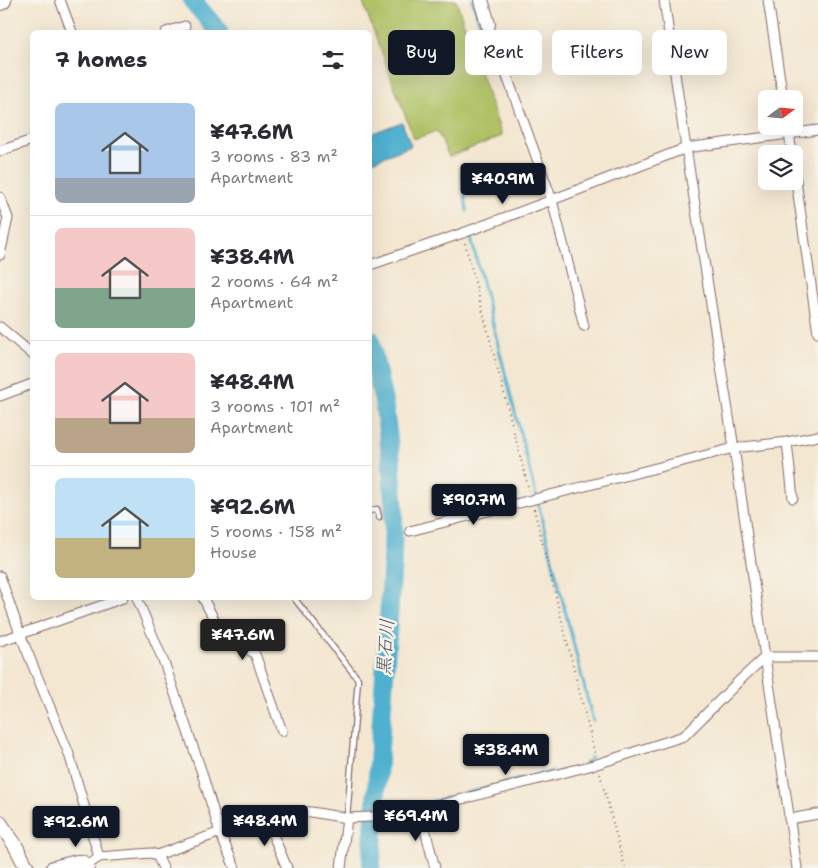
<!DOCTYPE html>
<meta charset="utf-8">
<style>
:root{--surface:#fff;--page:#f7f7f7;--text:#2b2b33;--muted:#7c7c81;--line:#e1e1e2;--accent:#111827}
body{margin:0;font-family:"Shantell Sans","Klee One",sans-serif;background:var(--page);color:var(--text);height:100vh;display:flex;flex-direction:column;font-size:19px;white-space:nowrap}
*{box-sizing:border-box;margin:0}
p{font-size:16px;color:var(--muted)}
.icon{flex:none;width:28px;height:28px;fill:none;stroke:currentColor;stroke-width:2;stroke-linecap:round;stroke-linejoin:round}
.map{position:relative;flex:1;overflow:hidden}
.side{position:absolute;left:30px;top:30px;width:342px;height:570px;display:flex;flex-direction:column;background:var(--surface);border-radius:8px;box-shadow:0 5px 20px #0002}
.side>*{flex:none}
.banner{position:absolute;left:388px;top:30px;width:355px;height:45px;display:flex;gap:10px}
.needle{width:32px;rotate:74deg}
.tools{position:absolute;left:758px;top:90px;display:grid;gap:10px}
.tools a{display:grid;place-items:center;width:45px;height:45px;border-radius:8px;background:var(--surface);box-shadow:0 5px 20px #0002;font-size:25px}
.price{position:absolute;translate:-50% -42px;padding:0 11px;border-radius:5px;background:var(--accent);color:#fff;font-size:16px;line-height:32px;filter:drop-shadow(0 1px 2px #0008)}
.price::after{content:'';position:absolute;left:50%;top:30px;width:15px;height:11px;margin-left:-8px;background:inherit;clip-path:polygon(0 0,100% 0,50% 100%)}
.price.selected{background:#222;color:#fff}
ul{padding:0;list-style:none}
li{display:flex;align-items:center;gap:15px;height:125px;padding:0 25px}
li+li{border-top:1px solid var(--line)}
li span{display:grid;place-items:center;flex:none;width:140px;height:100px;border-radius:8px;color:#555}
li>.icon{margin-inline-start:auto}
span .icon{width:60px;height:60px;fill:#fffc;stroke-width:1}
li b{font-size:21px}
h2{display:flex;justify-content:space-between;align-items:center;height:60px;padding:0 25px;font-size:21px}
.chip{padding:0 18px;border-radius:8px;background:var(--surface);box-shadow:0 5px 20px #0002;font-size:18px;line-height:45px}
.chip.selected{background:var(--accent);color:#fff}
.map>svg:first-child{display:block}
</style>
<div class="map">
<svg width="818" height="868" viewBox="0 0 818 868">
<rect width="100%" height="100%" fill="#f7f3e8"/>
<filter id="ink" filterUnits="userSpaceOnUse"><feTurbulence type="fractalNoise" baseFrequency=".02" numOctaves="2"/><feDisplacementMap in="SourceGraphic" scale="10" xChannelSelector="R" yChannelSelector="G"/><feConvolveMatrix kernelMatrix="1 2 1 2 8 2 1 2 1" color-interpolation-filters="sRGB"/></filter>
<filter id="wash" filterUnits="userSpaceOnUse"><feTurbulence type="fractalNoise" baseFrequency=".0096" numOctaves="4" result="noise"/><feDisplacementMap in="SourceGraphic" scale="20" xChannelSelector="R" yChannelSelector="G"/><feGaussianBlur stdDeviation="1.12" result="paint"/><feColorMatrix in="noise" values="0 0 0 0 0 0 0 0 0 0 0 0 0 0 0 0 0 1.4 0 .05"/><feComposite in="paint" operator="in"/></filter>
<g filter="url(#wash)">
<rect width="100%" height="100%" fill="#f3e7d1"/>
<path fill="#aec165" stroke="#7c7048" d="M 362,0 L 456,0 L 502,136 L 449,157 L 437,131 L 414,139 Z"/>
<path fill="#50b0cf" stroke="#4d687d" d="M 402,122 L 411,146 L 370,162 L 370,134 Z"/>
<g fill="none" stroke-linecap="round" stroke-linejoin="round">
<g stroke="#50b0cf" stroke-width="3">
<path d="M 472,0 L 500,80"/>
<path d="M 461,166 L 467,211"/>
<path d="M 471,238 L 593,721"/>
<path d="M 585,763 L 587,762 L 591,757"/>
<path d="M 375,808 L 385,808"/>
<path d="M 391,809 L 400,810 L 552,771"/>
</g>
<g stroke="#50b0cf" stroke-width="19">
<path d="M 192,0 L 219,32"/>
<path d="M 370,339 L 384,404 L 391,459 L 394,508 L 392,568 L 371,868"/>
</g>
</g>
</g>
<g filter="url(#ink)">
<g fill="none" stroke-linecap="round" stroke-linejoin="round">
<g stroke="#856565" stroke-width="7">
<g id="lane">
<path d="M 370,511 L 377,509 L 379,517"/>
<path d="M 294,598 L 358,679 L 347,818"/>
</g>
</g>
<g stroke="#856565" stroke-width="11">
<g id="street">
<path d="M 60,0 L 72,32"/>
<path d="M 664,0 L 686,148 L 734,448 L 765,657 L 797,868"/>
<path d="M 768,0 L 783,99"/>
<path d="M 488,24 L 552,200 L 584,326"/>
<path d="M 166,32 L 185,26"/>
<path d="M 788,126 L 792,154"/>
<path d="M 0,151 L 32,140"/>
<path d="M 794,167 L 818,333"/>
<path d="M 0,197 L 8,218 L 0,255"/>
<path d="M 370,265 L 463,233 L 552,200 L 686,148 L 818,130"/>
<path d="M 0,327 L 32,354"/>
<path d="M 0,396 L 32,384"/>
<path d="M 787,442 L 793,498"/>
<path d="M 410,531 L 734,448 L 787,442 L 818,436"/>
<path d="M 0,576 L 20,634 L 69,754 L 99,857"/>
<path d="M 137,598 L 165,665 L 201,770 L 220,833 L 235,868"/>
<path d="M 203,598 L 219,629 L 255,654 L 282,731"/>
<path d="M 0,641 L 123,598"/>
<path d="M 420,810 L 435,868"/>
<path d="M 265,816 L 287,868"/>
<path d="M 789,819 L 818,814"/>
<path d="M 157,855 L 163,868"/>
<path d="M 86,866 L 99,857 L 151,853 L 157,855 L 265,816 L 284,811 L 311,812 L 347,818 L 394,816 L 420,810 L 597,764 L 684,736 L 741,679 L 765,657 L 818,657"/>
<path d="M 341,868 L 347,818"/>
</g>
</g>
<g stroke="#856565" stroke-width="16">
<g id="secondary">
<path d="M 481,0 L 488,24"/>
<path d="M 0,823 L 15,845 L 27,868"/>
<path d="M 53,868 L 77,862 L 82,862 L 87,868"/>
</g>
</g>
<g stroke="#856565" stroke-width="20">
<path id="highway" d="M 0,1 L 2,0"/>
</g>
<g stroke="#856565" stroke-width="2" stroke-dasharray="1 4" stroke-linecap="butt">
<path d="M 465,243 L 529,490"/>
<path d="M 534,509 L 595,754"/>
<path d="M 600,774 L 625,868"/>
</g>
<use href="#lane" stroke="#fff" stroke-width="4.5"/>
<use href="#street" stroke="#fff" stroke-width="9"/>
<use href="#secondary" stroke="#fff" stroke-width="14"/>
<use href="#highway" stroke="#fff" stroke-width="18"/>
</g>
</g>
<g text-anchor="middle" dominant-baseline="central" stroke-width="5" stroke-linejoin="round" paint-order="stroke">
<g font-size="19" font-style="italic" fill="#4c5264" stroke="#f7f3e8">
<text transform="translate(385 647) rotate(-86)">黒石川</text>
</g>
</g>
</svg>
<div class="tools">
<a><svg class="needle" viewBox="-14 -14 28 28"><path d="M0-13l5 13h-10z" fill="#e53935"/><path d="M0 13l5-13h-10z" fill="#7c7c81"/></svg></a>
<a><svg class="icon" aria-label="layers" viewBox="0 0 24 24"><path d="M12 4l9 5-9 5-9-5zM3 14l9 5 9-5"/></svg></a>
</div>
<b class="price" style="left:503px;top:205px">¥40.9M</b>
<b class="price" style="left:474px;top:526px">¥90.7M</b>
<b class="price selected" style="left:243px;top:661px">¥47.6M</b>
<b class="price" style="left:506px;top:776px">¥38.4M</b>
<b class="price" style="left:416px;top:842px">¥69.4M</b>
<b class="price" style="left:265px;top:847px">¥48.4M</b>
<b class="price" style="left:76px;top:848px">¥92.6M</b>
<div class="banner">
<a class="chip selected">Buy</a>
<a class="chip">Rent</a>
<a class="chip">Filters</a>
<a class="chip">New</a>
</div>
<section class="side">
<h2>7 homes<svg class="icon" aria-label="filters" viewBox="0 0 24 24"><path d="M4 7h16M4 17h16"/><circle cx="9" cy="7" r="2"/><circle cx="15" cy="17" r="2"/></svg></h2>
<ul>
<li><span style="background:linear-gradient(#a9c7e8 75%,#9aa5b1 0)"><svg class="icon" aria-label="home" viewBox="0 0 24 24"><path d="M3 11l9-7 9 7M6 9v11h12V9"/></svg></span><div><b>¥47.6M</b><p>3 rooms · 83 m²</p><p>Apartment</p></div></li>
<li><span style="background:linear-gradient(#f6c9c9 60%,#7fa58c 0)"><svg class="icon" aria-label="home" viewBox="0 0 24 24"><path d="M3 11l9-7 9 7M6 9v11h12V9"/></svg></span><div><b>¥38.4M</b><p>2 rooms · 64 m²</p><p>Apartment</p></div></li>
<li><span style="background:linear-gradient(#f6c9c9 65%,#b9a48a 0)"><svg class="icon" aria-label="home" viewBox="0 0 24 24"><path d="M3 11l9-7 9 7M6 9v11h12V9"/></svg></span><div><b>¥48.4M</b><p>3 rooms · 101 m²</p><p>Apartment</p></div></li>
<li><span style="background:linear-gradient(#bfe0f5 60%,#c2b280 0)"><svg class="icon" aria-label="home" viewBox="0 0 24 24"><path d="M3 11l9-7 9 7M6 9v11h12V9"/></svg></span><div><b>¥92.6M</b><p>5 rooms · 158 m²</p><p>House</p></div></li>
</ul>
</section>
</div>
